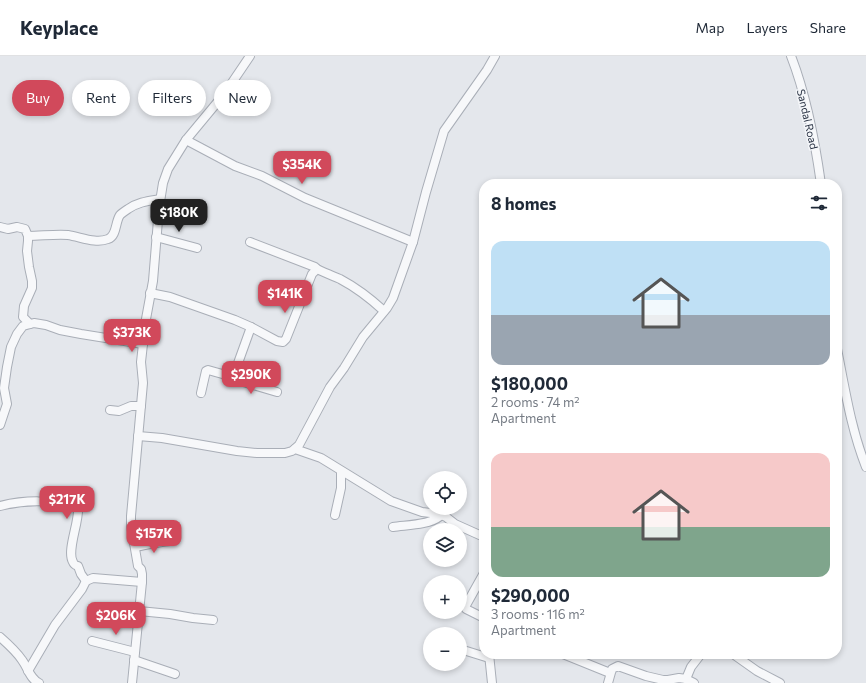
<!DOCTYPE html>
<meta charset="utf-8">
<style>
:root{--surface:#fff;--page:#f2f2f3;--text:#1f2937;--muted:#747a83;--line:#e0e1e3;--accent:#d1495b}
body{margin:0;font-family:Commissioner,sans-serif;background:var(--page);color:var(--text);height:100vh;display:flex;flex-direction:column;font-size:15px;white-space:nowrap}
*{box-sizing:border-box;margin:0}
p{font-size:13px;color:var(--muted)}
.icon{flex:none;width:22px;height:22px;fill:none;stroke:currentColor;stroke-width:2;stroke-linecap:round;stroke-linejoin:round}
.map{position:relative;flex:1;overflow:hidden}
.sheet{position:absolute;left:479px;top:123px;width:363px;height:480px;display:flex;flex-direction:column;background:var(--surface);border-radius:16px;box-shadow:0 2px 6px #0003}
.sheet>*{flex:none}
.hud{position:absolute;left:12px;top:24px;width:380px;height:36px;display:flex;gap:8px}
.fabs{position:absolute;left:423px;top:415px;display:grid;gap:8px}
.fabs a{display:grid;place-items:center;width:44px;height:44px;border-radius:50%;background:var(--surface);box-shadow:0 2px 6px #0003;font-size:20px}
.price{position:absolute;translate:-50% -34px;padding:0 9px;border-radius:8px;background:var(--accent);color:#fff;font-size:13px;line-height:26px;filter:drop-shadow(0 1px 2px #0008)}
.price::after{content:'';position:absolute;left:50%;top:24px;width:12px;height:9px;margin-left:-6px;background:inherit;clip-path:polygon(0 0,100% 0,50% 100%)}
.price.selected{background:#222;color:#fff}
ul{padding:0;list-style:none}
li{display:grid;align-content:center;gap:8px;height:212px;padding:0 12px}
li span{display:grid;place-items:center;height:124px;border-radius:12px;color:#555}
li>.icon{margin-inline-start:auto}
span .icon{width:72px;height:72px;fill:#fffc;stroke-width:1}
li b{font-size:17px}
h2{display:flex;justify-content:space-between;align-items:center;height:48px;padding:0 12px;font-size:17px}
.chip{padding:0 14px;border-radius:18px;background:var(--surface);box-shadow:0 2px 6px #0003;font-size:14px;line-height:36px}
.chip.selected{background:var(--accent);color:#fff}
header{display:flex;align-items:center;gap:24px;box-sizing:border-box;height:56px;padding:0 20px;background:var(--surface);border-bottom:1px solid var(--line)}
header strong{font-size:19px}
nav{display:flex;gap:22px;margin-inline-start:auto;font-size:14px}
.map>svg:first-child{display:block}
</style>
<header>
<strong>Keyplace</strong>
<nav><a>Map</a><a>Layers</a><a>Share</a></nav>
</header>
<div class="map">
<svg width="866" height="627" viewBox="0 0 866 627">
<rect width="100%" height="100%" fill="#e4e7ec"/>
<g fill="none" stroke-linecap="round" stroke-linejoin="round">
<g stroke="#a9aeb7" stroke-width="10">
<g id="minor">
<path d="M 791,0 C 807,41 815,85 821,128"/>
<path d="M 186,84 L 235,110 L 262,120 L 305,142 L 413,186"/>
<path d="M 0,171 L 8,173 L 17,171 L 25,173 L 28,180 L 28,185 L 27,195 L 29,211 L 32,225 L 32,232 L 24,250 L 23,261 L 30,268"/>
<path d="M 28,180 C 41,180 55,178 68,179 C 81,181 96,188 108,183 C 117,180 115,166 120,159 C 122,157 125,155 128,153 C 138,146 148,145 160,143"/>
<path d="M 156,181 L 197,192"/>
<path d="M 250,186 L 315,211 L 317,213"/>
<path d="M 150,237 L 170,241 L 235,264 L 251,271 L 277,285 L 283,286 L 286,283 L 312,218 L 317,213 C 325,217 333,220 340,223 C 357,232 371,243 384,255"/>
<path d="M 837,293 C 845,333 851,373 866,411"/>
<path d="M 233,321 L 240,325 L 277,336"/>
<path d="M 201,337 L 206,315 L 208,314 L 233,321 L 251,271"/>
<path d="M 110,354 L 119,355 L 131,350 L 141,350"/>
<path d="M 0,369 L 7,348 L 4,332 L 7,311 L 11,291 L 17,278 L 23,270 L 34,267 L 46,269 L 60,274 L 81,278 L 143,288"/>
<path d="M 138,380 L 162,382 L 237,395 L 257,397 L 285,397 L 292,395 L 299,389 L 330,331 L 344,312 L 363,281 L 387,252 L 393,242 L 413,186 L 426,136 L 444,75 L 487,14 L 495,0"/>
<path d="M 295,393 L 321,402 L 391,445 L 422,456 L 439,458 L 446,461 L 455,468 L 484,481"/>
<path d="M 0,450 C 28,443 49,445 77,449 L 78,450 C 80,465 66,495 73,506 C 74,509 75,509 78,510 L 81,518 L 86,525"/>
<path d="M 335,459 L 341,432 L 341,415"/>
<path d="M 393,471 C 406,469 429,469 439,461 L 439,458"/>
<path d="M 135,491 C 147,489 158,486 170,485"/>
<path d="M 484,517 L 465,551 L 466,553 L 484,562"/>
<path d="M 139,555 L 170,558 L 193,562 L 213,564"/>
<path d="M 0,581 C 8,588 16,595 22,604 C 28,612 30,623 39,627"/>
<path d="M 92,585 L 135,596"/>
<path d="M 460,593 L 489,602"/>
<path d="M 489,598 L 492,627"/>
<path d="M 563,598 L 610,617"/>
<path d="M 733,598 L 757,615 L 780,627"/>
<path d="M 134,604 L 175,618"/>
<path d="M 28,615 L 55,569 L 82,533 L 86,525 L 93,522 L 142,526"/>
<path d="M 686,623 L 691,611 L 701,598"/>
<path d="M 132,627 L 142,526 L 142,518 L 141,513 L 138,510 L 131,470 L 131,460 L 143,327 L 141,306 L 143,288 L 146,263 L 153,225 L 159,152 L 163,127 L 168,113 L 186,84 L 225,37 L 250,0"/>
<path d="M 608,627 L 612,613 L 618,610 L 646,620 L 663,624 L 668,624 L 679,622 L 686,623 L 694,627"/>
</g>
</g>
<use href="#minor" stroke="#f7f8fa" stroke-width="8"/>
</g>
<g text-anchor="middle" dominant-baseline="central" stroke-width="3" stroke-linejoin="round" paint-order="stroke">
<g font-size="11" fill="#2b3445" stroke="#f4f6f9">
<text transform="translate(808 63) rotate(77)">Sandal Road</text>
</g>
</g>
</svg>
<div class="fabs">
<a><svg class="icon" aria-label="locate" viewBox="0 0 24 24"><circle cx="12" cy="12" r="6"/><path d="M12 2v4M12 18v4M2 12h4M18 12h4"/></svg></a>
<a><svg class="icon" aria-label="layers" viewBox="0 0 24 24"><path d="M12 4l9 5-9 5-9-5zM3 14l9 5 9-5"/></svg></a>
<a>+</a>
<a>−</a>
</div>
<b class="price" style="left:302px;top:129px">$354K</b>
<b class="price selected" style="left:179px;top:177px">$180K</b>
<b class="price" style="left:285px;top:258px">$141K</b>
<b class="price" style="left:132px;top:297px">$373K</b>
<b class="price" style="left:251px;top:339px">$290K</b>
<b class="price" style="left:67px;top:464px">$217K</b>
<b class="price" style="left:154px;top:498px">$157K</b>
<b class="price" style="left:116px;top:580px">$206K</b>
<div class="hud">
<a class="chip selected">Buy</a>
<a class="chip">Rent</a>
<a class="chip">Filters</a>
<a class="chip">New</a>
</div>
<section class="sheet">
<h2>8 homes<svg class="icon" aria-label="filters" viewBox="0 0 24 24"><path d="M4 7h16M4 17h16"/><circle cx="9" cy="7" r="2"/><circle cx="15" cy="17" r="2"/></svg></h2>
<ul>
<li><span style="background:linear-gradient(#bfe0f5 60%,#9aa5b1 0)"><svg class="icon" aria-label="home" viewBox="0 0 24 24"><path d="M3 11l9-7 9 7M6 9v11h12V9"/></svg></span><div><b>$180,000</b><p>2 rooms · 74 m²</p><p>Apartment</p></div></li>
<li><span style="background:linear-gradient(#f6c9c9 60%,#7fa58c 0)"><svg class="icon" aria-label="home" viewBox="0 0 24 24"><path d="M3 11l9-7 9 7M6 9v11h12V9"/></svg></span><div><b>$290,000</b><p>3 rooms · 116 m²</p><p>Apartment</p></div></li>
</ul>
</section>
</div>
